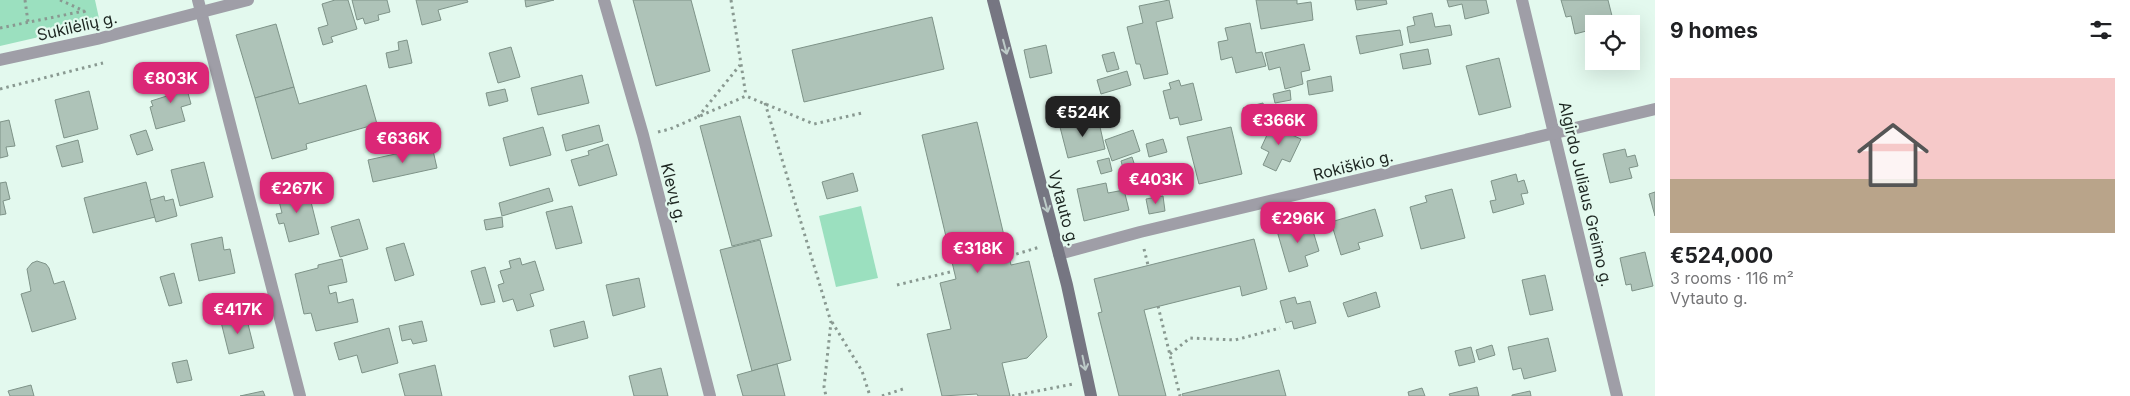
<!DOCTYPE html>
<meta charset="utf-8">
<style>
:root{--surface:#fff;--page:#f2f2f2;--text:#202124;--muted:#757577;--accent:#db2777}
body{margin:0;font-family:Inter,sans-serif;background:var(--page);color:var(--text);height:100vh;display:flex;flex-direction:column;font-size:19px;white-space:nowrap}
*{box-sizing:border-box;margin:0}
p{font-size:16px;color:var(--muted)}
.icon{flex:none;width:28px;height:28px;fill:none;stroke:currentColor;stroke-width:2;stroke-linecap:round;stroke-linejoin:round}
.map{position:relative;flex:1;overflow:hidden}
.sheet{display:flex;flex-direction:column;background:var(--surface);width:475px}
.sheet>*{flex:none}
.buttons{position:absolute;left:1585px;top:15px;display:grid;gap:10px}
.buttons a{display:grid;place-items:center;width:55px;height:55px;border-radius:0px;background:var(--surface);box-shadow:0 5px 20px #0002;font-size:25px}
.price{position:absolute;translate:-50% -42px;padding:0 11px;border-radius:10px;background:var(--accent);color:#fff;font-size:16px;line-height:32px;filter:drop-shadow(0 1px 2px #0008)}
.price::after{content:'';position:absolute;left:50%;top:30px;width:15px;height:11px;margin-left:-8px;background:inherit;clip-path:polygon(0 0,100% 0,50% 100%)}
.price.current{background:#222;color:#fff}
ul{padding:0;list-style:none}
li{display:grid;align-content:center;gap:10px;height:265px;padding:0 15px}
li span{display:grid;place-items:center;height:155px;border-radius:0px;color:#555}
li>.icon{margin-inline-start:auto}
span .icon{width:90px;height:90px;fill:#fffc;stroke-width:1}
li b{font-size:21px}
h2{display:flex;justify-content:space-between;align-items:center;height:60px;padding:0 15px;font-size:21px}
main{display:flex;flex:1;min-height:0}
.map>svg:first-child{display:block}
</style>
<main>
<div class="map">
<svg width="1655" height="396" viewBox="0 0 1655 396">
<rect width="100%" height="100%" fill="#e3f9ee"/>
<g fill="#9be0bf">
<path d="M 0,0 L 95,0 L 100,23 L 0,46 Z"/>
<path d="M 861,206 L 878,278 L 836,287 L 819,216 Z"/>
</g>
<g fill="#aec3b8" stroke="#7e9388">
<path d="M 335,0 L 348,0 L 357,29 L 331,37 L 333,42 L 323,45 L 318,28 L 328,25 L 322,4 Z"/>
<path d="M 352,0 L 387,0 L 390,12 L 378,15 L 379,20 L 365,24 L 363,18 L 357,20 Z"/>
<path d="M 416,0 L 467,0 L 468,2 L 438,10 L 441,20 L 422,25 Z"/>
<path d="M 525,0 L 554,0 L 526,7 Z"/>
<path d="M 633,0 L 691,0 L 710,71 L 656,86 Z"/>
<path d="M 1169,0 L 1173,18 L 1156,22 L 1168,74 L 1144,79 L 1140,64 L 1136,64 L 1127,27 L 1143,23 L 1139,6 Z"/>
<path d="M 1256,0 L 1297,0 L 1297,4 L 1311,2 L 1313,20 L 1261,29 Z"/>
<path d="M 1355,0 L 1386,0 L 1387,4 L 1357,10 Z"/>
<path d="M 1447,0 L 1486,0 L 1489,13 L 1465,19 L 1462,4 L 1449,7 Z"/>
<path d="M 1561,0 L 1608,0 L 1614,24 L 1594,24 L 1594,29 L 1575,34 L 1571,16 L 1566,17 Z"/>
<path d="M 1432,13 L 1435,27 L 1450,25 L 1452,35 L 1410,43 L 1407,27 L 1415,25 L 1413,17 Z"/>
<path d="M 932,17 L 944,69 L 804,102 L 792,50 Z"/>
<path d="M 1250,23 L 1256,53 L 1262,52 L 1266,66 L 1236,73 L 1232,57 L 1221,60 L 1218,42 L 1228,40 L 1225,28 Z"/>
<path d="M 276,24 L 294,87 L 255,98 L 236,35 Z"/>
<path d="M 1400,30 L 1403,45 L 1360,54 L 1356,36 Z"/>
<path d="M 407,40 L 412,63 L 389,68 L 386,53 L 399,50 L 398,42 Z"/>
<path d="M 1304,44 L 1310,70 L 1301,72 L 1303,84 L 1285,89 L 1280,67 L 1269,70 L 1265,53 Z"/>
<path d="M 1046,45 L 1052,73 L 1030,78 L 1024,50 Z"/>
<path d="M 511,47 L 520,77 L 498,83 L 489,53 Z"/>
<path d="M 1428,49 L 1431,64 L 1403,69 L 1400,54 Z"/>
<path d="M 1114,52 L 1119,69 L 1107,72 L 1102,55 Z"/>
<path d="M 1499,58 L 1511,107 L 1479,115 L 1466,66 Z"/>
<path d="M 1127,71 L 1131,85 L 1101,94 L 1097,80 Z"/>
<path d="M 183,75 L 191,104 L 181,107 L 185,121 L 156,129 L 150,107 L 153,106 L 151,101 L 170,95 L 165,80 Z"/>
<path d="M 582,75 L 589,103 L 538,115 L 531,88 Z"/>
<path d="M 1331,76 L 1333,91 L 1309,95 L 1307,81 Z"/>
<path d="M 1179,80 L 1181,86 L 1193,83 L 1202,120 L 1180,125 L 1178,117 L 1170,119 L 1163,91 L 1171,89 L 1169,83 Z"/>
<path d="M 366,85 L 377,124 L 306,144 L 307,149 L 272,159 L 255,98 L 294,87 L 299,104 Z"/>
<path d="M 505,89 L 508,101 L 489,106 L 486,93 Z"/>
<path d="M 1290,90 L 1291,100 L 1275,103 L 1273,94 Z"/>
<path d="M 89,91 L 98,129 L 64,138 L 55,100 Z"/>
<path d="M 1263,103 L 1267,122 L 1247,126 L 1243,108 Z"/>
<path d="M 740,116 L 772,236 L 732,246 L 700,126 Z"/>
<path d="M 1098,118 L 1105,149 L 1068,158 L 1060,127 Z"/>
<path d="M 9,120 L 15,146 L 6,147 L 8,156 L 0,158 L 0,122 Z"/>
<path d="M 977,122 L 1011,265 L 1029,261 L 1047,337 L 1027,358 L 1002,363 L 1010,396 L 978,396 L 977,394 L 942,396 L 927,334 L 951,329 L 940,283 L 956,279 L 922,135 Z"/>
<path d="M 1273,122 L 1287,128 L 1285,132 L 1301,139 L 1290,162 L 1282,159 L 1276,171 L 1263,165 L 1269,152 L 1261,148 Z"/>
<path d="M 599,125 L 603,141 L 566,151 L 562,135 Z"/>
<path d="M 543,127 L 551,155 L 510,166 L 503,138 Z"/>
<path d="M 1231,127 L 1242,174 L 1199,184 L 1187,137 Z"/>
<path d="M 146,130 L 153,150 L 137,155 L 130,135 Z"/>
<path d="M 1133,130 L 1140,151 L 1112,161 L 1105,140 Z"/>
<path d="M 1163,139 L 1167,152 L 1149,157 L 1146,144 Z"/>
<path d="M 78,140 L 83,162 L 62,167 L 56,146 Z"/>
<path d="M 608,144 L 617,175 L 579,186 L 571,160 L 589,155 L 588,151 Z"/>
<path d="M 432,146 L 437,168 L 373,182 L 368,160 Z"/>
<path d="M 1625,149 L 1627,157 L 1635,155 L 1638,166 L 1629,168 L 1632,178 L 1610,183 L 1603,154 Z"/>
<path d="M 1132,157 L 1138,175 L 1126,179 L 1121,161 Z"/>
<path d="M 1109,158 L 1112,171 L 1101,174 L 1097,161 Z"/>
<path d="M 204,162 L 213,197 L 180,206 L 171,170 Z"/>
<path d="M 853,173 L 858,191 L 827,199 L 822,182 Z"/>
<path d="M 1516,174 L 1518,182 L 1524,180 L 1528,193 L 1521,194 L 1524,204 L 1493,213 L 1490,201 L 1496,200 L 1491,181 Z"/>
<path d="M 6,182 L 10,199 L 3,201 L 6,214 L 0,215 L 0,183 Z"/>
<path d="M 146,182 L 155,217 L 93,233 L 84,198 Z"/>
<path d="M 1106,183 L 1108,193 L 1124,190 L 1129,210 L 1084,221 L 1077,189 Z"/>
<path d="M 307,186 L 319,234 L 289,242 L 284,223 L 279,224 L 276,214 L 282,213 L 277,193 Z"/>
<path d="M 549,188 L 553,201 L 502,216 L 499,203 Z"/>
<path d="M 1452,189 L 1465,238 L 1421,249 L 1410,207 L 1427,202 L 1425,196 Z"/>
<path d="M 1655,192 L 1655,216 L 1649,194 Z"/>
<path d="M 164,196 L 165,201 L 173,199 L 177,216 L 156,222 L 150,200 Z"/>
<path d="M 1163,196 L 1165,211 L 1149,214 L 1146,199 Z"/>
<path d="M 572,206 L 582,243 L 556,249 L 546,212 Z"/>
<path d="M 1375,209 L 1383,236 L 1358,243 L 1360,249 L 1341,255 L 1331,222 Z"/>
<path d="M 502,217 L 503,227 L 486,230 L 484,220 Z"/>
<path d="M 359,219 L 368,249 L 340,257 L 331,227 Z"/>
<path d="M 1299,219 L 1301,224 L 1310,221 L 1319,251 L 1305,256 L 1308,266 L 1289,272 L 1277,231 L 1289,227 L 1288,222 Z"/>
<path d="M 222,237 L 224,250 L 230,249 L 235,273 L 199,281 L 191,244 Z"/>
<path d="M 1254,239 L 1267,289 L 1242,296 L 1240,286 L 1144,310 L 1166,396 L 1119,396 L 1098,313 L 1102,312 L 1094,279 Z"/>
<path d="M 760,240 L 791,360 L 752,371 L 720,250 Z"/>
<path d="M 404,243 L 414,275 L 395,281 L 386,248 Z"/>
<path d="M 1645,252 L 1653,286 L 1632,291 L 1631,284 L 1626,285 L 1620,258 Z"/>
<path d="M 520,258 L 522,265 L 535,261 L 544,290 L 530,294 L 534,306 L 517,311 L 513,299 L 503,302 L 498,285 L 504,283 L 500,271 L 511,268 L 509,261 Z"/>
<path d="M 342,259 L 347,282 L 328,286 L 330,294 L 336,292 L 338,303 L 353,299 L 358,322 L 316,331 L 311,313 L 304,314 L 295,274 L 318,268 L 318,265 Z"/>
<path d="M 37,261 L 46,264 L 49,268 L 54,284 L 64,281 L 76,319 L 32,332 L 21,294 L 31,291 L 27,269 L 32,263 Z"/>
<path d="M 485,267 L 495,302 L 481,305 L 471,271 Z"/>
<path d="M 174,273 L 182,303 L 169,306 L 160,277 Z"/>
<path d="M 1545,275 L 1553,310 L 1530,315 L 1522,280 Z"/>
<path d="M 639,278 L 645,307 L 613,316 L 606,285 Z"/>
<path d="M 1376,292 L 1380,307 L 1348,317 L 1343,303 Z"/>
<path d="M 1295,297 L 1297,304 L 1310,301 L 1316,323 L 1294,329 L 1292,321 L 1286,323 L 1280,301 Z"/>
<path d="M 246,316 L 254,348 L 229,354 L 221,322 Z"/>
<path d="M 422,321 L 427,341 L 413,344 L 411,339 L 402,341 L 399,326 Z"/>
<path d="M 584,321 L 588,338 L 554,347 L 550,330 Z"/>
<path d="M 389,328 L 398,363 L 362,373 L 357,355 L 339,360 L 334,343 Z"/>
<path d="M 1548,338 L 1556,371 L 1524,379 L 1521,368 L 1513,370 L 1508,347 Z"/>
<path d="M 1492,345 L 1495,355 L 1479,360 L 1476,350 Z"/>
<path d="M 1471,347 L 1475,362 L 1459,366 L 1455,351 Z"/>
<path d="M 187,360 L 192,380 L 177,383 L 172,363 Z"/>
<path d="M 777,364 L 785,396 L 743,396 L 737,375 Z"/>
<path d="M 435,365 L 442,396 L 405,396 L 399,374 Z"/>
<path d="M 661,368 L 668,396 L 634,396 L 629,376 Z"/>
<path d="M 1279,370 L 1286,396 L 1183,396 L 1182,394 Z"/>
<path d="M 31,385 L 34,396 L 10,396 L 8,391 Z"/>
<path d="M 1477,387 L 1479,396 L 1450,396 L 1449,394 Z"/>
<path d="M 1422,388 L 1425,396 L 1409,396 L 1408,392 Z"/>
<path d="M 263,391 L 265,396 L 240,396 Z"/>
<path d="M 1530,391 L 1531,396 L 1512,396 L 1512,395 Z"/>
</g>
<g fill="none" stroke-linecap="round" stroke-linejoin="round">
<g stroke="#899991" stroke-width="3" stroke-dasharray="2.5 4" stroke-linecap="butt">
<path d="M 25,0 L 28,22"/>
<path d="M 60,0 L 84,11 L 90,25"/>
<path d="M 731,0 L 746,96"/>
<path d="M 0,28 L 84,11"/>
<path d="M 0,89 L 103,63"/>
<path d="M 765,103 L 831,322 L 824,387 L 826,396"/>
<path d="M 698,117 L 740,65"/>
<path d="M 658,132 L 670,129 L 746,96 L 814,124 L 862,113"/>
<path d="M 1144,249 L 1148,265"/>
<path d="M 1010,256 L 1040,247"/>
<path d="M 897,285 L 954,271"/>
<path d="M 1158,306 L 1180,396"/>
<path d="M 832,322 L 862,371 L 870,396"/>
<path d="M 1170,354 L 1190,338 L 1235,340 L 1280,328"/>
<path d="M 882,396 L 903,389"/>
<path d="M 1012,396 L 1073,384"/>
</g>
<g stroke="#9f9ea7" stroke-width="12">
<path d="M 198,0 L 300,396"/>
<path d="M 604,0 L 643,135 L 710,396"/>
<path d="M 1522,0 L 1617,396"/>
<path d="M 0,60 L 97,39 L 248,0"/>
<path d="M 1059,254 L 1140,232 L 1655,109"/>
</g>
<path stroke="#767682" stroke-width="12" d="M 993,0 L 1067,285 L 1091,396"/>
</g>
<defs><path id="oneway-shaft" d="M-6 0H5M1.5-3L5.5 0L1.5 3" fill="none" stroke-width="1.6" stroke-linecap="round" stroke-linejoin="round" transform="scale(1.25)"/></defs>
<g stroke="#bdcbc8">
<use href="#oneway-shaft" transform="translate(1005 47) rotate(75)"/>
<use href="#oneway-shaft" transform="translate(1046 205) rotate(75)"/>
<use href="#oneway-shaft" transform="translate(1084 363) rotate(78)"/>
</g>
<g text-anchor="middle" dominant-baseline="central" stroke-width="4.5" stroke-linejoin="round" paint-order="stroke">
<g font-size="16" fill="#1d2621" stroke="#e3f9ee">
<text transform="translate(77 26) rotate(-13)">Sukilėlių g.</text>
<text transform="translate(1353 165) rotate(-14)">Rokiškio g.</text>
<text transform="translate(674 193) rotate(76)">Klevų g.</text>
<text transform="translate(1586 194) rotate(77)">Algirdo Juliaus Greimo g.</text>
<text transform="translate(1064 208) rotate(75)">Vytauto g.</text>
</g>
</g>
</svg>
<div class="buttons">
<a><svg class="icon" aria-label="locate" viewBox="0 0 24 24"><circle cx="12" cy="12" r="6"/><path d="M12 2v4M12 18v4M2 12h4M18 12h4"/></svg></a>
</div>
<b class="price" style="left:171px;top:104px">€803K</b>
<b class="price current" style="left:1083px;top:138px">€524K</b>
<b class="price" style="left:1279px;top:146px">€366K</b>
<b class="price" style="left:403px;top:164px">€636K</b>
<b class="price" style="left:1156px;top:205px">€403K</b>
<b class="price" style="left:297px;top:214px">€267K</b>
<b class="price" style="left:1298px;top:244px">€296K</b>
<b class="price" style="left:978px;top:274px">€318K</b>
<b class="price" style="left:238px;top:335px">€417K</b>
</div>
<section class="sheet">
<h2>9 homes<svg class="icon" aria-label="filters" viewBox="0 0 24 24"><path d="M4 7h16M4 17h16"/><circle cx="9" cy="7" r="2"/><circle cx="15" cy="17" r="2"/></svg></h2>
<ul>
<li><span style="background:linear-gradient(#f6c9c9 65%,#b9a48a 0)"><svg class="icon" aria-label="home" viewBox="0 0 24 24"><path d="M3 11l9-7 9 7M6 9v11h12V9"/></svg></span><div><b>€524,000</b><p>3 rooms · 116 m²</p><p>Vytauto g.</p></div></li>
</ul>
</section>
</main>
